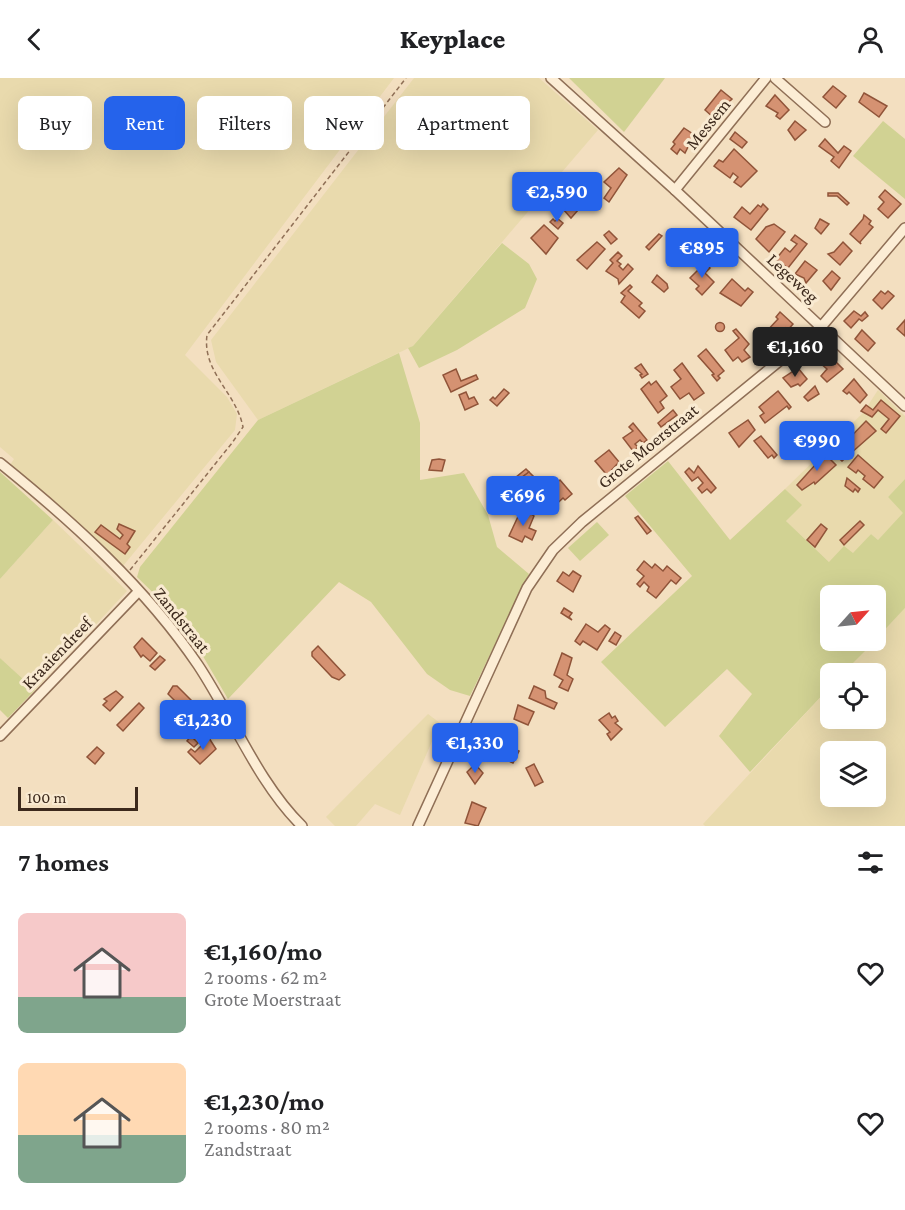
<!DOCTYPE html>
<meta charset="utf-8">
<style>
:root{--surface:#fff;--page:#f6f6f6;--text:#202124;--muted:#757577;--accent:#2563eb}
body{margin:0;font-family:"Crimson Pro",serif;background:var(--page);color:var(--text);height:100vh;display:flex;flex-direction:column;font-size:22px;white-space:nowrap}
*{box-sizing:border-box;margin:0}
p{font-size:20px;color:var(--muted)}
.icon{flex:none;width:33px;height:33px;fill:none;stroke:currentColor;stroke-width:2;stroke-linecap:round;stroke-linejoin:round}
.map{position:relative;height:748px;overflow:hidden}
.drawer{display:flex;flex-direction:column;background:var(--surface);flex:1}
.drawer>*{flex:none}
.top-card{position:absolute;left:18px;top:18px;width:600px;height:54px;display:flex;gap:12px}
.needle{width:39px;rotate:63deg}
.tools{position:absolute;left:820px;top:507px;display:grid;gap:12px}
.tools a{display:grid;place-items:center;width:66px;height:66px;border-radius:9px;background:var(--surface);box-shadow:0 6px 24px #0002;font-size:30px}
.scale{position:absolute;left:18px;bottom:15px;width:120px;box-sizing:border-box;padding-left:6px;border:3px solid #3c291c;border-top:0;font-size:16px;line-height:21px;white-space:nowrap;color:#3c291c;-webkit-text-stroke:4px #f9ead1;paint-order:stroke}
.price{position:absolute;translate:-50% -51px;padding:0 14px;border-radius:6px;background:var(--accent);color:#fff;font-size:20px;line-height:39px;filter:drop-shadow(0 2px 3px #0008)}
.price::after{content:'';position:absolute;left:50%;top:36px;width:18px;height:14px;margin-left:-9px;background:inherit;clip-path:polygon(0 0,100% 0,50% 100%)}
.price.active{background:#222;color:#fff}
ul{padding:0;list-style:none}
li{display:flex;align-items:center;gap:18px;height:150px;padding:0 18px}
li span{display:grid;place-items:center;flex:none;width:168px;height:120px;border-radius:9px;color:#555}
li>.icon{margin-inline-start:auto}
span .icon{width:72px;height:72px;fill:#fffc;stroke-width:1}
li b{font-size:26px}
h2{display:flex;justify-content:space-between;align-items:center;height:72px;padding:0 18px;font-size:26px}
.pill{padding:0 21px;border-radius:9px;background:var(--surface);box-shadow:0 6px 24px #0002;font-size:21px;line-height:54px}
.pill.active{background:var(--accent);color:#fff}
header{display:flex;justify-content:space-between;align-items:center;height:78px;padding:0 18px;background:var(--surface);font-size:27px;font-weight:800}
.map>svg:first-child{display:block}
</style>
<header><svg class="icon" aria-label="back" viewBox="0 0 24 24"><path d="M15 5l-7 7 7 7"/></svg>Keyplace<svg class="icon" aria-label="person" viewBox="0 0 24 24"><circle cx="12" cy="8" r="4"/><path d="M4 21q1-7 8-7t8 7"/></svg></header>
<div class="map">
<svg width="905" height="748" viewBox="0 0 905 748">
<rect width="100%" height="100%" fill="#f3dfc0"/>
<g fill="#e9daad" fill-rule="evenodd">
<path d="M 0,0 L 394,0 L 185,277 L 227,319 L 237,336 L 235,352 L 123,488 L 10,387 L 14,381 L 0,369 Z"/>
<path d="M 414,0 L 539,0 L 598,52 L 413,268 L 258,342 L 216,284 L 211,262 Z"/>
<path d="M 878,312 L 905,338 L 905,401 L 888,419 L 904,435 L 878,462 L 871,456 L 853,476 L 829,484 L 786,443 L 801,427 L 785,411 L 863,335 Z"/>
<path d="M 53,442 L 127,513 L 35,612 L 0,580 L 0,501 Z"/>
<path d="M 905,530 L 905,748 L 705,748 L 703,746 L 831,608 L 831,640 L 876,640 L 876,596 L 843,595 ZM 831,674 L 876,674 L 876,718 L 831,718 Z"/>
<path d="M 428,636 L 440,645 L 400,737 L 375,726 L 356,748 L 335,748 L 326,739 Z"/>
</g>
<g fill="#d1d293">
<path d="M 569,0 L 665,0 L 624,54 Z"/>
<path d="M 883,43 L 905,61 L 905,121 L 853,78 Z"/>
<path d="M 502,165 L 529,186 L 537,201 L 525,230 L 457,272 L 419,290 L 408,270 L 413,268 Z"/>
<path d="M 399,275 L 420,345 L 420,402 L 464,395 L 488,437 L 497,469 L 529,496 L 470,618 L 450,612 L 427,596 L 371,524 L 339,504 L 228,621 L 183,544 L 137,499 L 140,489 L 258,342 Z"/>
<path d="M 668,383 L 730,462 L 785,411 L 802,427 L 786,443 L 829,484 L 844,468 L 853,475 L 871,456 L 878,462 L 903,435 L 888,419 L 905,401 L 905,530 L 876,561 L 876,518 L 831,518 L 831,562 L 875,563 L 843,595 L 831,596 L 831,608 L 750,694 L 719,658 L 752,616 L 727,591 L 665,649 L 601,584 L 692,498 L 625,418 Z"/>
<path d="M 0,394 L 53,442 L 0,501 Z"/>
<path d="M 597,444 L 609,457 L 580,483 L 568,470 Z"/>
<path d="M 0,580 L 35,612 L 8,640 L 0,632 Z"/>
</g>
<g fill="#d59272" stroke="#905439" stroke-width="1.5">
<path d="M 833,8 L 846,18 L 836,30 L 823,19 Z"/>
<path d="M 721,12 L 732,21 L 713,39 L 705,32 Z"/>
<path d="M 864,15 L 887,28 L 879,39 L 859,24 Z"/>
<path d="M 775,17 L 789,32 L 780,41 L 776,38 L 778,35 L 766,28 Z"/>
<path d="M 795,43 L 806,52 L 795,62 L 788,52 Z"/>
<path d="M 684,50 L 699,60 L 695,66 L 691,63 L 685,75 L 680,71 L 677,76 L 671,71 L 675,66 L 673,64 Z"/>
<path d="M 735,54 L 747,64 L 742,70 L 730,61 Z"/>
<path d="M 825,61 L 838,75 L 844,68 L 851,73 L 839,90 L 831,83 L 834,79 L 819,68 Z"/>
<path d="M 734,71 L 757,93 L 741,109 L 734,104 L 738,99 L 733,95 L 730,100 L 714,88 L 719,82 L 723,84 Z"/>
<path d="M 619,90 L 627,97 L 609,124 L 604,120 L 611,110 L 604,104 Z"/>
<path d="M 885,112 L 901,126 L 888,140 L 878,131 L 884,124 L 879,119 Z"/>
<path d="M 828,115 L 838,115 L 849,125 L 847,127 L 837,118 L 828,118 Z"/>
<path d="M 568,125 L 579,131 L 571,140 L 563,131 Z"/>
<path d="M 763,126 L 768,131 L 751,152 L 734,139 L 742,129 L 750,136 L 758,127 L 761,129 Z"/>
<path d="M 864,137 L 871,143 L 869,146 L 873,149 L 860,164 L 861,166 L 850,156 L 863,141 Z"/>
<path d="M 553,141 L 555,143 L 558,141 L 563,145 L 558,151 L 550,144 Z"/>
<path d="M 820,141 L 829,146 L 821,156 L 815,150 Z"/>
<path d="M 774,146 L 785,154 L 769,174 L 756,161 L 766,149 Z"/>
<path d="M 544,147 L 558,160 L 546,176 L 531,160 Z"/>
<path d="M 609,153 L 617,161 L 611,166 L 604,157 Z"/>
<path d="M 659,156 L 662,158 L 649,172 L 646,169 Z"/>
<path d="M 687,157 L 697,166 L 692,176 L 678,167 Z"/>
<path d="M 795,157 L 807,166 L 788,190 L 776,181 L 785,170 L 790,174 L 797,166 L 791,162 Z"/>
<path d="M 597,164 L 605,171 L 587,191 L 577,182 Z"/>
<path d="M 843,164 L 852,173 L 840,187 L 828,176 L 834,174 Z"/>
<path d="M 618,174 L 622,178 L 617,183 L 621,186 L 619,188 L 623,192 L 628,186 L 633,191 L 619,206 L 618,201 L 606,193 L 613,185 L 610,182 Z"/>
<path d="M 805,183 L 817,192 L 806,205 L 804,200 L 795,196 Z"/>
<path d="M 705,185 L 710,190 L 705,195 L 714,204 L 702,217 L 696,211 L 699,208 L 690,200 Z"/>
<path d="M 832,193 L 840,200 L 831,212 L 823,203 Z"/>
<path d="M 657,197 L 667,206 L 668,210 L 664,214 L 652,204 Z"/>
<path d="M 732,201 L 745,213 L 748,210 L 753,214 L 741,228 L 720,215 Z"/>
<path d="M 630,207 L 632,209 L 628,213 L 642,225 L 639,228 L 645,233 L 639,240 L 621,224 L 625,218 L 621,215 Z"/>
<path d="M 881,213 L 885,216 L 888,213 L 894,218 L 882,231 L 873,222 Z"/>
<path d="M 854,233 L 861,238 L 865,234 L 868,238 L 862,243 L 859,241 L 851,250 L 844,243 Z"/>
<path d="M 780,234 L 793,246 L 787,253 L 785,250 L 769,267 L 758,257 L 762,252 L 765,255 L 778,241 L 776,239 Z"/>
<path d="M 905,242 L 905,258 L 897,251 Z"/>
<circle cx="720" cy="249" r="4.5"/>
<path d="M 736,251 L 749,266 L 744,272 L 750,279 L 742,284 L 738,279 L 733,283 L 725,272 L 739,260 L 733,253 Z"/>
<path d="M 862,252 L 875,265 L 868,273 L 855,261 Z"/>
<path d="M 706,271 L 724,293 L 718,298 L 720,300 L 717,303 L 712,297 L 714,296 L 698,278 Z"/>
<path d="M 826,279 L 832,285 L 834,282 L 843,291 L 827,304 L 821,298 L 827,291 L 820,285 Z"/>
<path d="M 682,285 L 704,315 L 694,322 L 689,315 L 680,321 L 671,309 L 681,301 L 674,292 Z"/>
<path d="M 641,286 L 648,296 L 642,300 L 640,297 L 642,296 L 635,290 Z"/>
<path d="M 798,290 L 807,301 L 800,308 L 798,306 L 791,309 L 783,300 Z"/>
<path d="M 456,291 L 461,303 L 476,297 L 478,301 L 451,314 L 443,297 Z"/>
<path d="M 854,301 L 867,317 L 860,325 L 849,314 L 847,316 L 843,313 Z"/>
<path d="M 656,303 L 667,318 L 660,324 L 664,330 L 658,335 L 641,311 L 649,304 L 651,307 Z"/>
<path d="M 815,308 L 819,316 L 808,323 L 804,319 Z"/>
<path d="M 504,311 L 509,315 L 497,328 L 490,322 L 493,319 L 495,321 Z"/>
<path d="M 778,313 L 791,329 L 789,331 L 787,328 L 765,345 L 760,338 L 764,335 L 759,329 Z"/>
<path d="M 466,314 L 469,321 L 474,319 L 478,326 L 465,332 L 459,317 Z"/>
<path d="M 881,322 L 900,338 L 886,355 L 881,351 L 889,341 L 878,332 L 872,339 L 861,333 L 866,327 L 873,332 Z"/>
<path d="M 673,332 L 677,337 L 661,349 L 658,345 Z"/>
<path d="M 748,342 L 755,352 L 739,369 L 729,355 Z"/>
<path d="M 866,343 L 876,353 L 842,383 L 834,376 Z"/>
<path d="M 633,345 L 647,362 L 643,365 L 640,362 L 635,366 L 638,369 L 633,373 L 623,360 L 633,353 L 629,349 Z"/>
<path d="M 761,358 L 777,377 L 774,380 L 772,377 L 768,380 L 754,363 Z"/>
<circle cx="820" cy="368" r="5.5"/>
<path d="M 609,372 L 619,384 L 607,397 L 595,383 Z"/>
<path d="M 825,376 L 836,387 L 815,406 L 814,404 L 802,412 L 797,407 Z"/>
<path d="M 858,377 L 883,399 L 874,410 L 863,401 L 865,398 L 858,392 L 856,395 L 848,389 Z"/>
<path d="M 439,381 L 445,382 L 442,393 L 429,392 L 432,382 Z"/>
<path d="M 698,388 L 716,410 L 711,415 L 707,411 L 702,415 L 698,410 L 703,405 L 698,399 L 692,403 L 685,394 L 689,390 L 694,395 Z"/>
<path d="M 526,391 L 529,394 L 517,403 L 515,400 Z"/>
<path d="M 529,394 L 534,399 L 526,405 L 530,410 L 525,414 L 517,403 Z"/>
<path d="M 847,400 L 860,411 L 858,414 L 855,411 L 853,414 L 845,408 Z"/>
<path d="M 560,402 L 572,416 L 565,422 L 563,420 L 548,434 L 542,426 L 558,413 L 553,408 Z"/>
<path d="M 501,406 L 519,419 L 515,425 L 495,414 Z"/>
<path d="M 522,430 L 534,438 L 529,450 L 536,453 L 532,462 L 525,458 L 522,464 L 509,458 Z"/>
<path d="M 638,438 L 651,453 L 647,456 L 635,440 Z"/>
<path d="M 860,443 L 864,447 L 844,467 L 840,462 Z"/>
<path d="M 119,446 L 135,453 L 127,466 L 130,469 L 125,476 L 95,454 L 101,447 L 120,461 L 123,457 L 117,451 Z"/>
<path d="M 821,446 L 827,451 L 815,469 L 807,462 Z"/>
<path d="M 644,483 L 652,490 L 655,486 L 663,493 L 667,488 L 681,500 L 676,506 L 671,502 L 656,520 L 647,513 L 649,509 L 644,504 L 640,509 L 637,506 L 644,498 L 637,492 Z"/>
<path d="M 573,493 L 581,498 L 573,514 L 557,503 L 563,494 L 569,498 Z"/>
<path d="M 564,530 L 572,535 L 569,539 L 572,542 L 561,535 Z"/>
<path d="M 586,546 L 598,554 L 605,547 L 610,551 L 597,572 L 583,563 L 580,567 L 575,563 Z"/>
<path d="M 615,554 L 621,558 L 616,567 L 609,563 Z"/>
<path d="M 142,560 L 157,575 L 150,583 L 143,577 L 141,579 L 134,569 Z"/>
<path d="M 318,568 L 345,597 L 339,602 L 332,599 L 312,578 L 312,574 Z"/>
<path d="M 562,575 L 572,580 L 567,597 L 573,601 L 568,613 L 559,609 L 563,602 L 554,597 Z"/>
<path d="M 160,578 L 165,582 L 155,592 L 150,588 Z"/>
<path d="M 173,608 L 177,608 L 192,623 L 176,642 L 170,636 L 179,627 L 168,616 Z"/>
<path d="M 534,608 L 545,613 L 546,620 L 557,625 L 554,631 L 529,620 Z"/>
<path d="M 116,613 L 123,619 L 110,633 L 103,627 L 107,623 L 104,621 Z"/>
<path d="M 139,625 L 144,630 L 123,653 L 117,647 Z"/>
<path d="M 518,627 L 534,634 L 528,647 L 514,641 Z"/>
<path d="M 195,635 L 206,643 L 197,652 L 187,643 Z"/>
<path d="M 609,635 L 612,640 L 615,638 L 618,643 L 615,645 L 622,651 L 611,662 L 607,656 L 610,654 L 599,642 Z"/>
<path d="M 191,658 L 198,665 L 194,669 L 187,663 Z"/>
<path d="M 499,659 L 508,664 L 506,667 L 519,673 L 513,685 L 491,675 Z"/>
<path d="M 209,660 L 216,671 L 200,686 L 188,674 L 191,671 L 195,674 Z"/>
<path d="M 97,669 L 104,675 L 95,686 L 87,679 Z"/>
<path d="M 475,686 L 483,695 L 475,706 L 467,694 Z"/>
<path d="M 534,686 L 543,704 L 535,708 L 526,690 Z"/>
<path d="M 472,724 L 486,730 L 478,748 L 465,745 Z"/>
</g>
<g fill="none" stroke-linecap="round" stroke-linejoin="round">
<g stroke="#8f6f56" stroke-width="12">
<g id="minor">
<path d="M 551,0 L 675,112 L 905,328"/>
<path d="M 775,0 L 825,44"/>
<path d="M 675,112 L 766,0"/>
<path d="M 0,385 C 72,443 146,510 198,587 C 232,638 258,705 302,748"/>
<path d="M 0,658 L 138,514"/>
<path d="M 418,748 L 527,510 L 553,472 L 582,444 L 821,249 L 905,150"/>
</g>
</g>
<path stroke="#8f6f56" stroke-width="1.5" stroke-dasharray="4.5 3" stroke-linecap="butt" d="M 130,492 L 232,365 L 243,349 C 236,314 202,294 207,257 L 406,0"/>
<use href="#minor" stroke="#fcedd5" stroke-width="9"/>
</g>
<g text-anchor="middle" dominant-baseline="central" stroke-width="6" stroke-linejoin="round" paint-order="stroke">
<g font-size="18" fill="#3c291c" stroke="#f9ead1">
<text transform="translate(708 46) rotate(-51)">Messem</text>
<text transform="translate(793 200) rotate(43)">Legeweg</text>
<text transform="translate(648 368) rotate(-39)">Grote Moerstraat</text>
<text transform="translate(182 542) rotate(51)">Zandstraat</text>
<text transform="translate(57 575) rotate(-46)">Kraaiendreef</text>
</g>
</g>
</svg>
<div class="tools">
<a><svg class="needle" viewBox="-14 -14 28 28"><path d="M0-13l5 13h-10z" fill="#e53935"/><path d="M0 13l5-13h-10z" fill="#757577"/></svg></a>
<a><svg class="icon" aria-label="locate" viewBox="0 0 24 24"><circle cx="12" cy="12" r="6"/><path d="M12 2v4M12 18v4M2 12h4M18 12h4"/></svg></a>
<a><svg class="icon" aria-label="layers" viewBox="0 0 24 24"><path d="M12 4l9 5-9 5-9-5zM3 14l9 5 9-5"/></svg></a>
</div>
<div class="scale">100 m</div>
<b class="price" style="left:557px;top:145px">€2,590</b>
<b class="price" style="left:702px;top:201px">€895</b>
<b class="price active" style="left:795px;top:300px">€1,160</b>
<b class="price" style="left:817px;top:394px">€990</b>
<b class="price" style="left:523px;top:449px">€696</b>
<b class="price" style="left:203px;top:673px">€1,230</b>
<b class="price" style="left:475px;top:696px">€1,330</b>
<div class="top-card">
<a class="pill">Buy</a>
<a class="pill active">Rent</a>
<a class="pill">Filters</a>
<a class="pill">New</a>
<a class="pill">Apartment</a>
</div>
</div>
<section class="drawer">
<h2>7 homes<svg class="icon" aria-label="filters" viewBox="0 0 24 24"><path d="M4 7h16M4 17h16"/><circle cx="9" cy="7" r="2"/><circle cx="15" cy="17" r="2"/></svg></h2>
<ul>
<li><span style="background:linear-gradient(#f6c9c9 70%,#7fa58c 0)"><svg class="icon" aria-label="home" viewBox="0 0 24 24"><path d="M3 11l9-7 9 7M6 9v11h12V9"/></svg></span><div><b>€1,160/mo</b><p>2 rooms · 62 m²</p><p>Grote Moerstraat</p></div><svg class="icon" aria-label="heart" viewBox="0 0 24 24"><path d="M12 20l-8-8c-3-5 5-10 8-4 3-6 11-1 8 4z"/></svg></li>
<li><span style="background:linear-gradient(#ffd9b3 60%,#7fa58c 0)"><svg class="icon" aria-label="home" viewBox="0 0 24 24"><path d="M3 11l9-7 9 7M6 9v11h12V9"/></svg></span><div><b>€1,230/mo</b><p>2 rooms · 80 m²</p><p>Zandstraat</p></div><svg class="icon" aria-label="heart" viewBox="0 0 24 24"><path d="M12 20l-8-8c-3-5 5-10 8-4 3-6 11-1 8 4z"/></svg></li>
</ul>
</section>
